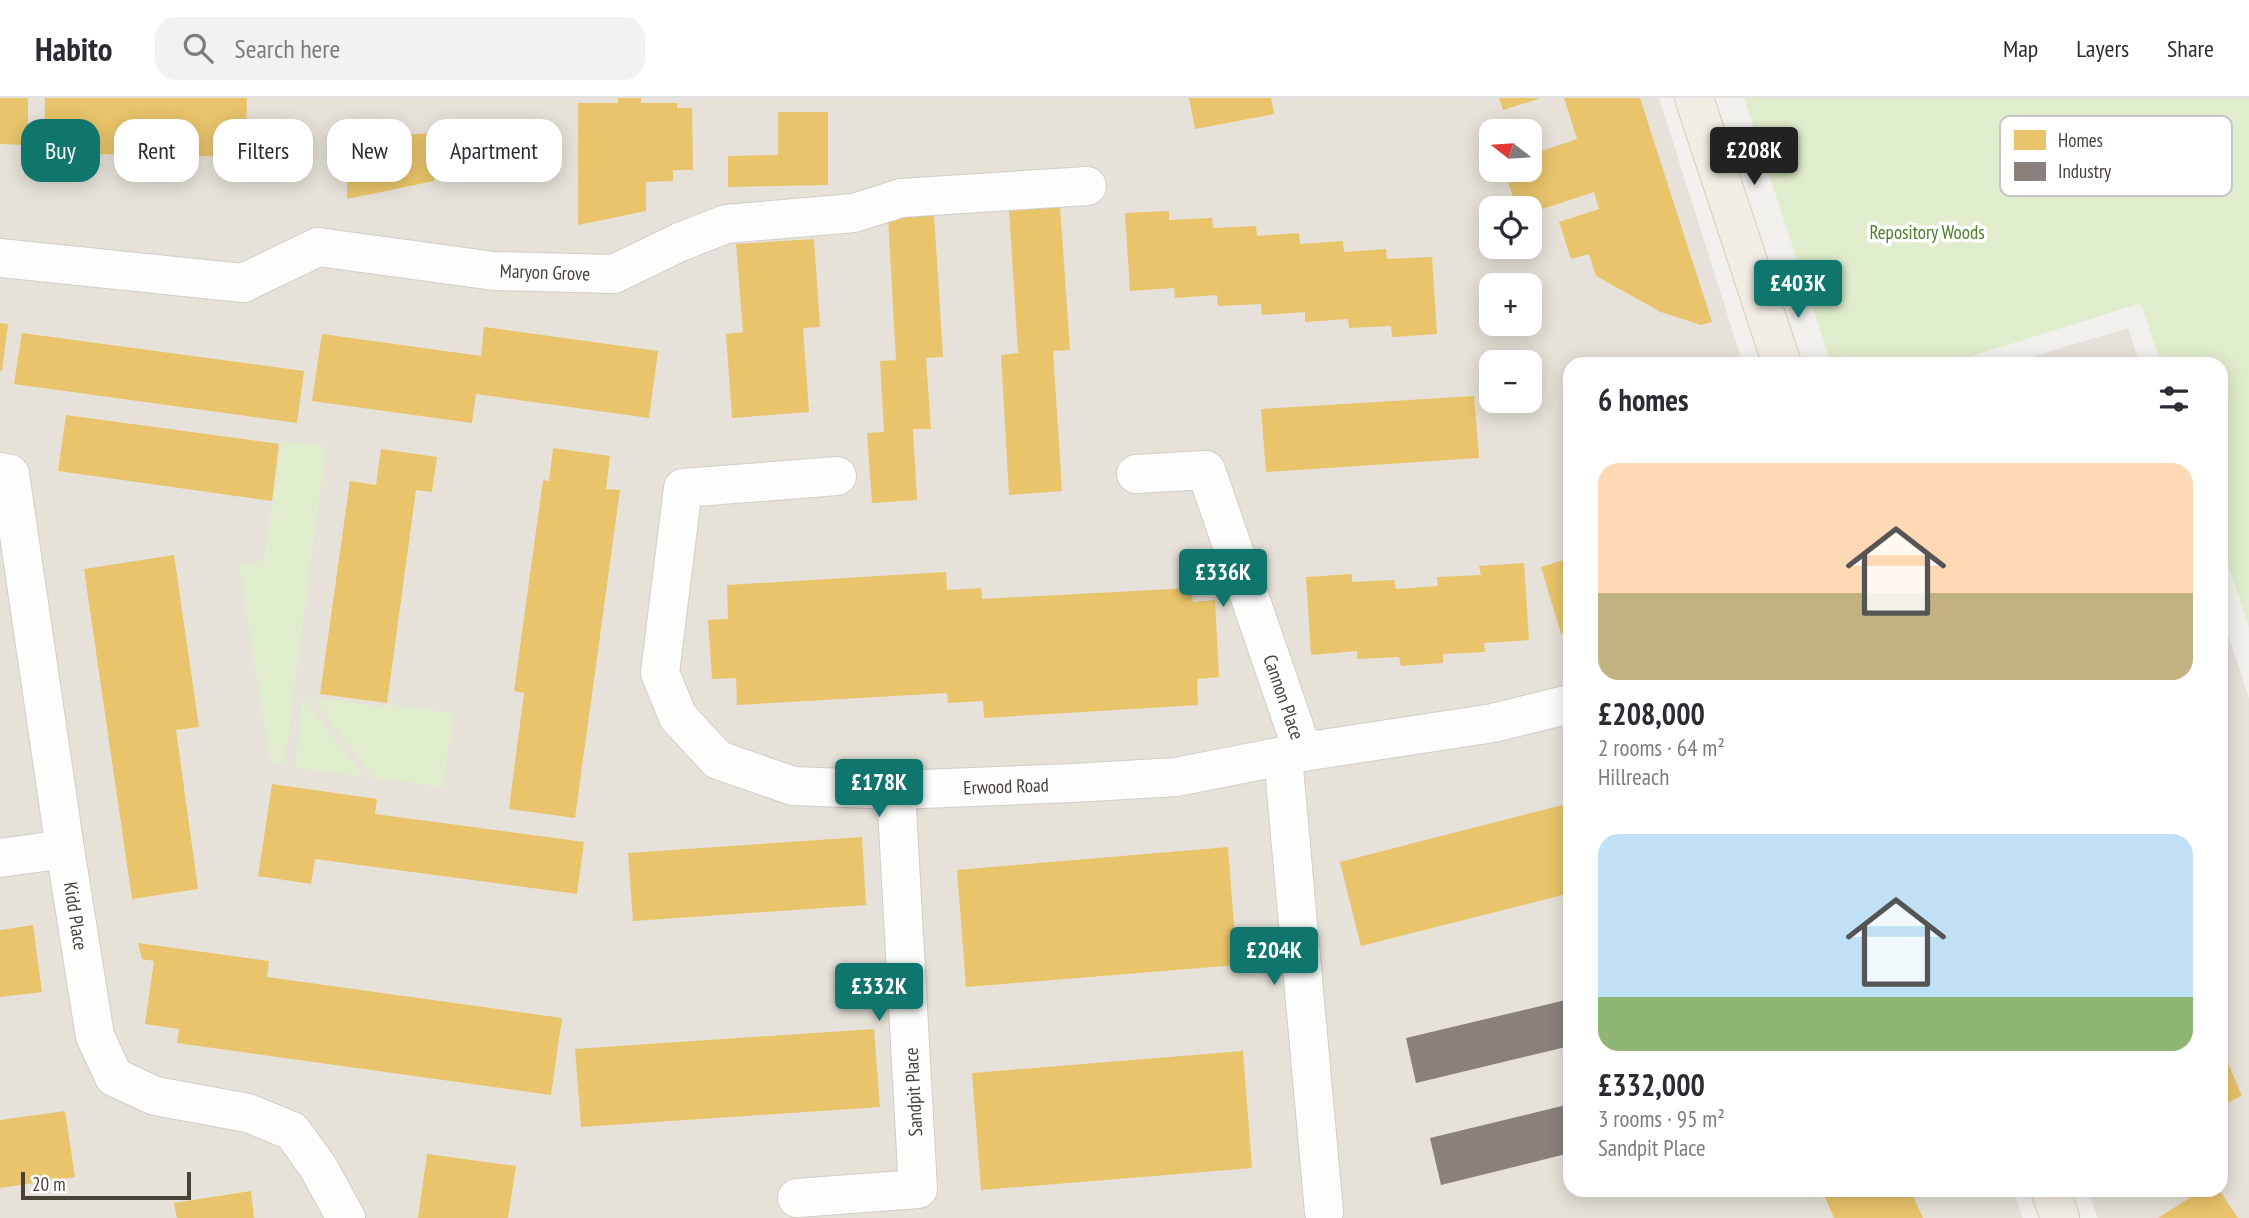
<!DOCTYPE html>
<meta charset="utf-8">
<style>
:root{--surface:#fff;--page:#f2f2f3;--text:#2b2b33;--muted:#7c7c81;--line:#e1e1e2;--accent:#0f766e}
body{margin:0;font-family:"PT Sans Narrow",sans-serif;background:var(--page);color:var(--text);height:100vh;display:flex;flex-direction:column;font-size:26px;white-space:nowrap}
*{box-sizing:border-box;margin:0}
p{font-size:23px;color:var(--muted)}
.icon{flex:none;width:38px;height:38px;fill:none;stroke:currentColor;stroke-width:2;stroke-linecap:round;stroke-linejoin:round}
.map{position:relative;flex:1;overflow:hidden}
.drawer{position:absolute;left:1563px;top:259px;width:665px;height:840px;display:flex;flex-direction:column;background:var(--surface);border-radius:21px;box-shadow:0 4px 18px #0003}
.drawer>*{flex:none}
.top-card{position:absolute;left:21px;top:21px;width:665px;height:63px;display:flex;gap:14px}
.needle{width:46px;rotate:287deg}
.tools{position:absolute;left:1479px;top:21px;display:grid;gap:14px}
.tools a{display:grid;place-items:center;width:63px;height:63px;border-radius:14px;background:var(--surface);box-shadow:0 4px 18px #0003;font-size:35px}
.scale{position:absolute;left:21px;bottom:18px;width:170px;box-sizing:border-box;padding-left:7px;border:4px solid #494237;border-top:0;font-size:19px;line-height:24px;white-space:nowrap;color:#494237;-webkit-text-stroke:5px #fff;paint-order:stroke}
.price{position:absolute;translate:-50% -60px;padding:0 16px;border-radius:7px;background:var(--accent);color:#fff;font-size:23px;line-height:46px;filter:drop-shadow(0 2px 4px #0008)}
.price::after{content:'';position:absolute;left:50%;top:42px;width:21px;height:16px;margin-left:-10px;background:inherit;clip-path:polygon(0 0,100% 0,50% 100%)}
.price.on{background:#222;color:#fff}
ul{padding:0;list-style:none}
li{display:grid;align-content:center;gap:14px;height:371px;padding:0 35px}
li span{display:grid;place-items:center;height:217px;border-radius:21px;color:#555}
li>.icon{margin-inline-start:auto}
span .icon{width:126px;height:126px;fill:#fffc;stroke-width:1}
li b{font-size:30px}
h2{display:flex;justify-content:space-between;align-items:center;height:84px;padding:0 35px;font-size:30px}
.chip{padding:0 24px;border-radius:21px;background:var(--surface);box-shadow:0 4px 18px #0003;font-size:24px;line-height:63px}
.chip.on{background:var(--accent);color:#fff}
header{display:flex;align-items:center;gap:42px;box-sizing:border-box;height:98px;padding:0 35px;background:var(--surface);border-bottom:2px solid var(--line)}
header strong{font-size:33px}
nav{display:flex;gap:38px;margin-inline-start:auto;font-size:24px}
.search{width:490px;height:63px;background:var(--page);display:flex;align-items:center;gap:18px;box-sizing:border-box;padding:0 24px;border-radius:21px;color:var(--muted);font-size:26px}
.map>svg:first-child{display:block}
</style>
<header>
<strong>Habito</strong>
<div class="search"><svg class="icon" aria-label="search" viewBox="0 0 24 24"><circle cx="10" cy="10" r="6"/><path d="M15 15l6 6"/></svg>Search here</div>
<nav><a>Map</a><a>Layers</a><a>Share</a></nav>
</header>
<div class="map">
<svg width="2249" height="1120" viewBox="0 0 2249 1120">
<rect width="100%" height="100%" fill="#f2f0ec"/>
<g fill="#e6e2d9" fill-rule="evenodd">
<path d="M 0,0 L 1659,0 L 1743,266 L 1570,266 L 1570,1092 L 2013,1092 L 2023,1120 L 0,1120 ZM 1491,33 L 1530,33 L 1530,72 L 1491,72 ZM 1491,110 L 1530,110 L 1530,149 L 1491,149 ZM 1491,187 L 1530,187 L 1530,226 L 1491,226 ZM 1491,264 L 1530,264 L 1530,303 L 1491,303 Z"/>
<path d="M 2128,230 L 2140,266 L 2008,266 Z"/>
<path d="M 2221,514 L 2249,601 L 2249,1120 L 2098,1120 L 2088,1092 L 2221,1092 Z"/>
</g>
<g fill="#e0edcc">
<path d="M 1744,0 L 2249,0 L 2249,530 L 2221,445 L 2221,266 L 2161,266 L 2141,205 L 1947,266 L 1831,266 Z"/>
<path d="M 282,343 L 326,348 L 285,661 L 281,665 L 274,666 L 270,663 L 239,467 L 264,462 Z"/>
<path d="M 312,599 L 383,609 L 384,606 L 453,615 L 443,689 L 374,680 Z"/>
<path d="M 303,600 L 365,679 L 295,669 Z"/>
</g>
<g fill="#e9c46a">
<path d="M 0,0 L 28,0 L 28,47 L 0,46 Z"/>
<path d="M 45,0 L 247,0 L 245,59 L 44,55 Z"/>
<path d="M 618,0 L 641,0 L 641,5 L 677,5 L 677,10 L 692,10 L 693,72 L 673,72 L 673,83 L 646,84 L 646,113 L 578,127 L 578,5 L 618,5 Z"/>
<path d="M 1189,0 L 1271,0 L 1274,16 L 1195,31 Z"/>
<path d="M 1499,0 L 1538,0 L 1538,1 L 1503,12 Z"/>
<path d="M 1564,0 L 1640,0 L 1712,224 L 1701,227 L 1661,214 L 1596,178 L 1589,156 L 1571,161 L 1559,124 L 1599,111 L 1594,94 L 1530,115 L 1530,110 L 1517,110 L 1504,72 L 1530,72 L 1530,57 L 1577,41 Z"/>
<path d="M 778,14 L 828,14 L 828,87 L 728,89 L 728,58 L 778,57 Z"/>
<path d="M 433,35 L 434,83 L 347,101 L 347,40 Z"/>
<path d="M 1060,108 L 1070,252 L 1053,253 L 1062,393 L 1009,397 L 1001,257 L 1018,255 L 1009,111 Z"/>
<path d="M 1169,113 L 1169,122 L 1212,120 L 1213,130 L 1256,128 L 1257,138 L 1299,135 L 1300,146 L 1343,143 L 1344,154 L 1386,151 L 1387,161 L 1432,159 L 1437,236 L 1392,239 L 1391,228 L 1349,230 L 1348,221 L 1305,224 L 1305,214 L 1262,217 L 1261,206 L 1218,208 L 1217,197 L 1175,200 L 1174,190 L 1130,193 L 1125,115 Z"/>
<path d="M 934,116 L 943,259 L 926,260 L 931,331 L 913,331 L 917,402 L 872,405 L 867,335 L 884,334 L 880,263 L 896,262 L 888,119 Z"/>
<path d="M 814,141 L 820,229 L 803,230 L 809,314 L 732,320 L 726,236 L 743,234 L 736,146 Z"/>
<path d="M 0,225 L 8,226 L 2,273 L 0,273 Z"/>
<path d="M 484,229 L 658,253 L 649,320 L 476,296 L 472,325 L 312,303 L 322,236 L 481,258 Z"/>
<path d="M 22,235 L 304,273 L 297,325 L 14,286 Z"/>
<path d="M 1474,298 L 1479,360 L 1266,374 L 1261,311 Z"/>
<path d="M 66,317 L 279,346 L 272,403 L 58,373 Z"/>
<path d="M 553,350 L 610,358 L 606,391 L 620,392 L 575,720 L 509,711 L 524,595 L 514,593 L 543,382 L 549,383 Z"/>
<path d="M 381,351 L 437,359 L 432,394 L 416,392 L 387,605 L 320,596 L 350,383 L 376,387 Z"/>
<path d="M 174,457 L 199,629 L 176,632 L 198,791 L 132,801 L 84,471 Z"/>
<path d="M 1570,460 L 1570,534 L 1561,536 L 1541,469 Z"/>
<path d="M 1524,465 L 1529,542 L 1484,545 L 1485,554 L 1443,556 L 1443,565 L 1401,568 L 1399,559 L 1357,561 L 1357,553 L 1311,557 L 1306,479 L 1352,476 L 1352,484 L 1394,482 L 1396,491 L 1438,488 L 1437,479 L 1481,477 L 1479,468 Z"/>
<path d="M 946,474 L 947,492 L 981,490 L 982,501 L 1191,490 L 1193,504 L 1215,502 L 1219,579 L 1197,581 L 1198,607 L 984,620 L 983,603 L 948,605 L 947,595 L 737,607 L 736,580 L 712,581 L 708,522 L 728,521 L 727,487 Z"/>
<path d="M 272,686 L 377,701 L 375,716 L 584,744 L 577,796 L 315,761 L 311,786 L 258,778 Z"/>
<path d="M 1570,705 L 1570,795 L 1361,848 L 1340,764 Z"/>
<path d="M 862,739 L 866,807 L 633,823 L 628,755 Z"/>
<path d="M 1228,749 L 1237,867 L 966,889 L 957,772 Z"/>
<path d="M 33,827 L 42,894 L 0,899 L 0,832 Z"/>
<path d="M 138,845 L 269,863 L 267,879 L 562,920 L 551,997 L 177,945 L 179,931 L 145,926 L 154,863 L 142,861 Z"/>
<path d="M 874,931 L 880,1009 L 581,1029 L 575,951 Z"/>
<path d="M 2221,948 L 2242,998 L 2221,1008 Z"/>
<path d="M 1243,953 L 1252,1070 L 981,1092 L 972,975 Z"/>
<path d="M 65,1013 L 75,1079 L 0,1090 L 0,1022 Z"/>
<path d="M 427,1056 L 516,1068 L 508,1120 L 418,1120 Z"/>
<path d="M 1822,1092 L 1910,1092 L 1923,1120 L 1834,1120 Z"/>
<path d="M 2202,1092 L 2219,1092 L 2238,1120 L 2158,1120 Z"/>
<path d="M 251,1093 L 254,1120 L 177,1120 L 174,1105 Z"/>
</g>
<g fill="#8a817c">
<path d="M 1570,901 L 1570,948 L 1416,985 L 1406,940 Z"/>
<path d="M 1570,1006 L 1570,1055 L 1441,1087 L 1430,1040 Z"/>
</g>
<g fill="none" stroke-linecap="round" stroke-linejoin="round">
<g stroke="#d0cec9" stroke-width="40">
<g id="minor">
<path d="M 0,160 L 243,185 L 318,149 L 494,173 L 614,176 L 680,144 L 726,126 L 854,115 L 901,100 L 1087,88"/>
<path d="M 0,374 L 10,376 L 65,751 L 95,938 L 114,979 L 155,998 L 248,1015 L 292,1033 L 318,1069 L 346,1120"/>
<path d="M 1136,376 L 1206,372 L 1303,654"/>
<path d="M 837,378 L 683,390 L 660,575 L 678,619 L 718,662 L 793,688 L 896,692 L 1073,685 L 1176,679 L 1303,654 L 1493,625 L 1570,606"/>
<path d="M 1283,659 L 1324,1114"/>
<path d="M 0,760 L 65,751"/>
<path d="M 797,1100 L 918,1091 L 896,692"/>
</g>
</g>
<g stroke="#d5ccb9" stroke-width="40">
<g id="major">
<path d="M 1694,0 L 1782,266"/>
<path d="M 2050,1092 L 2060,1120"/>
</g>
</g>
<use href="#minor" stroke="#fdfdfc" stroke-width="38"/>
<use href="#major" stroke="#f2ede4" stroke-width="38"/>
</g>
<g text-anchor="middle" dominant-baseline="central" stroke-width="7" stroke-linejoin="round" paint-order="stroke">
<g font-size="19" fill="#4a7e27" stroke="#fff">
<text x="1927" y="134">Repository Woods</text>
</g>
<g font-size="19" fill="#494237" stroke="#fff">
<text transform="translate(545 174) rotate(2)">Maryon Grove</text>
<text transform="translate(1284 599) rotate(71)">Cannon Place</text>
<text transform="translate(1006 688) rotate(-2)">Erwood Road</text>
<text transform="translate(76 818) rotate(81)">Kidd Place</text>
<text transform="translate(913 994) rotate(-93)">Sandpit Place</text>
</g>
</g>
<rect x="2000" y="18" width="232" height="80" rx="10" fill="#fff" stroke="#c8c6c3" stroke-width="2"/>
<rect x="2014" y="32" width="32" height="20" fill="#e9c46a"/>
<rect x="2014" y="64" width="32" height="19" fill="#8a817c"/>
<g font-size="19" fill="#494237">
<text x="2058" y="49">Homes</text>
<text x="2058" y="80">Industry</text>
</g>
</svg>
<div class="tools">
<a><svg class="needle" viewBox="-14 -14 28 28"><path d="M0-13l5 13h-10z" fill="#e53935"/><path d="M0 13l5-13h-10z" fill="#7c7c81"/></svg></a>
<a><svg class="icon" aria-label="locate" viewBox="0 0 24 24"><circle cx="12" cy="12" r="6"/><path d="M12 2v4M12 18v4M2 12h4M18 12h4"/></svg></a>
<a>+</a>
<a>−</a>
</div>
<div class="scale">20 m</div>
<b class="price on" style="left:1754px;top:89px">£208K</b>
<b class="price" style="left:1798px;top:222px">£403K</b>
<b class="price" style="left:1223px;top:511px">£336K</b>
<b class="price" style="left:879px;top:721px">£178K</b>
<b class="price" style="left:1274px;top:889px">£204K</b>
<b class="price" style="left:879px;top:925px">£332K</b>
<div class="top-card">
<a class="chip on">Buy</a>
<a class="chip">Rent</a>
<a class="chip">Filters</a>
<a class="chip">New</a>
<a class="chip">Apartment</a>
</div>
<section class="drawer">
<h2>6 homes<svg class="icon" aria-label="filters" viewBox="0 0 24 24"><path d="M4 7h16M4 17h16"/><circle cx="9" cy="7" r="2"/><circle cx="15" cy="17" r="2"/></svg></h2>
<ul>
<li><span style="background:linear-gradient(#ffd9b3 60%,#c2b280 0)"><svg class="icon" aria-label="home" viewBox="0 0 24 24"><path d="M3 11l9-7 9 7M6 9v11h12V9"/></svg></span><div><b>£208,000</b><p>2 rooms · 64 m²</p><p>Hillreach</p></div></li>
<li><span style="background:linear-gradient(#bfe0f5 75%,#8fb573 0)"><svg class="icon" aria-label="home" viewBox="0 0 24 24"><path d="M3 11l9-7 9 7M6 9v11h12V9"/></svg></span><div><b>£332,000</b><p>3 rooms · 95 m²</p><p>Sandpit Place</p></div></li>
</ul>
</section>
</div>
